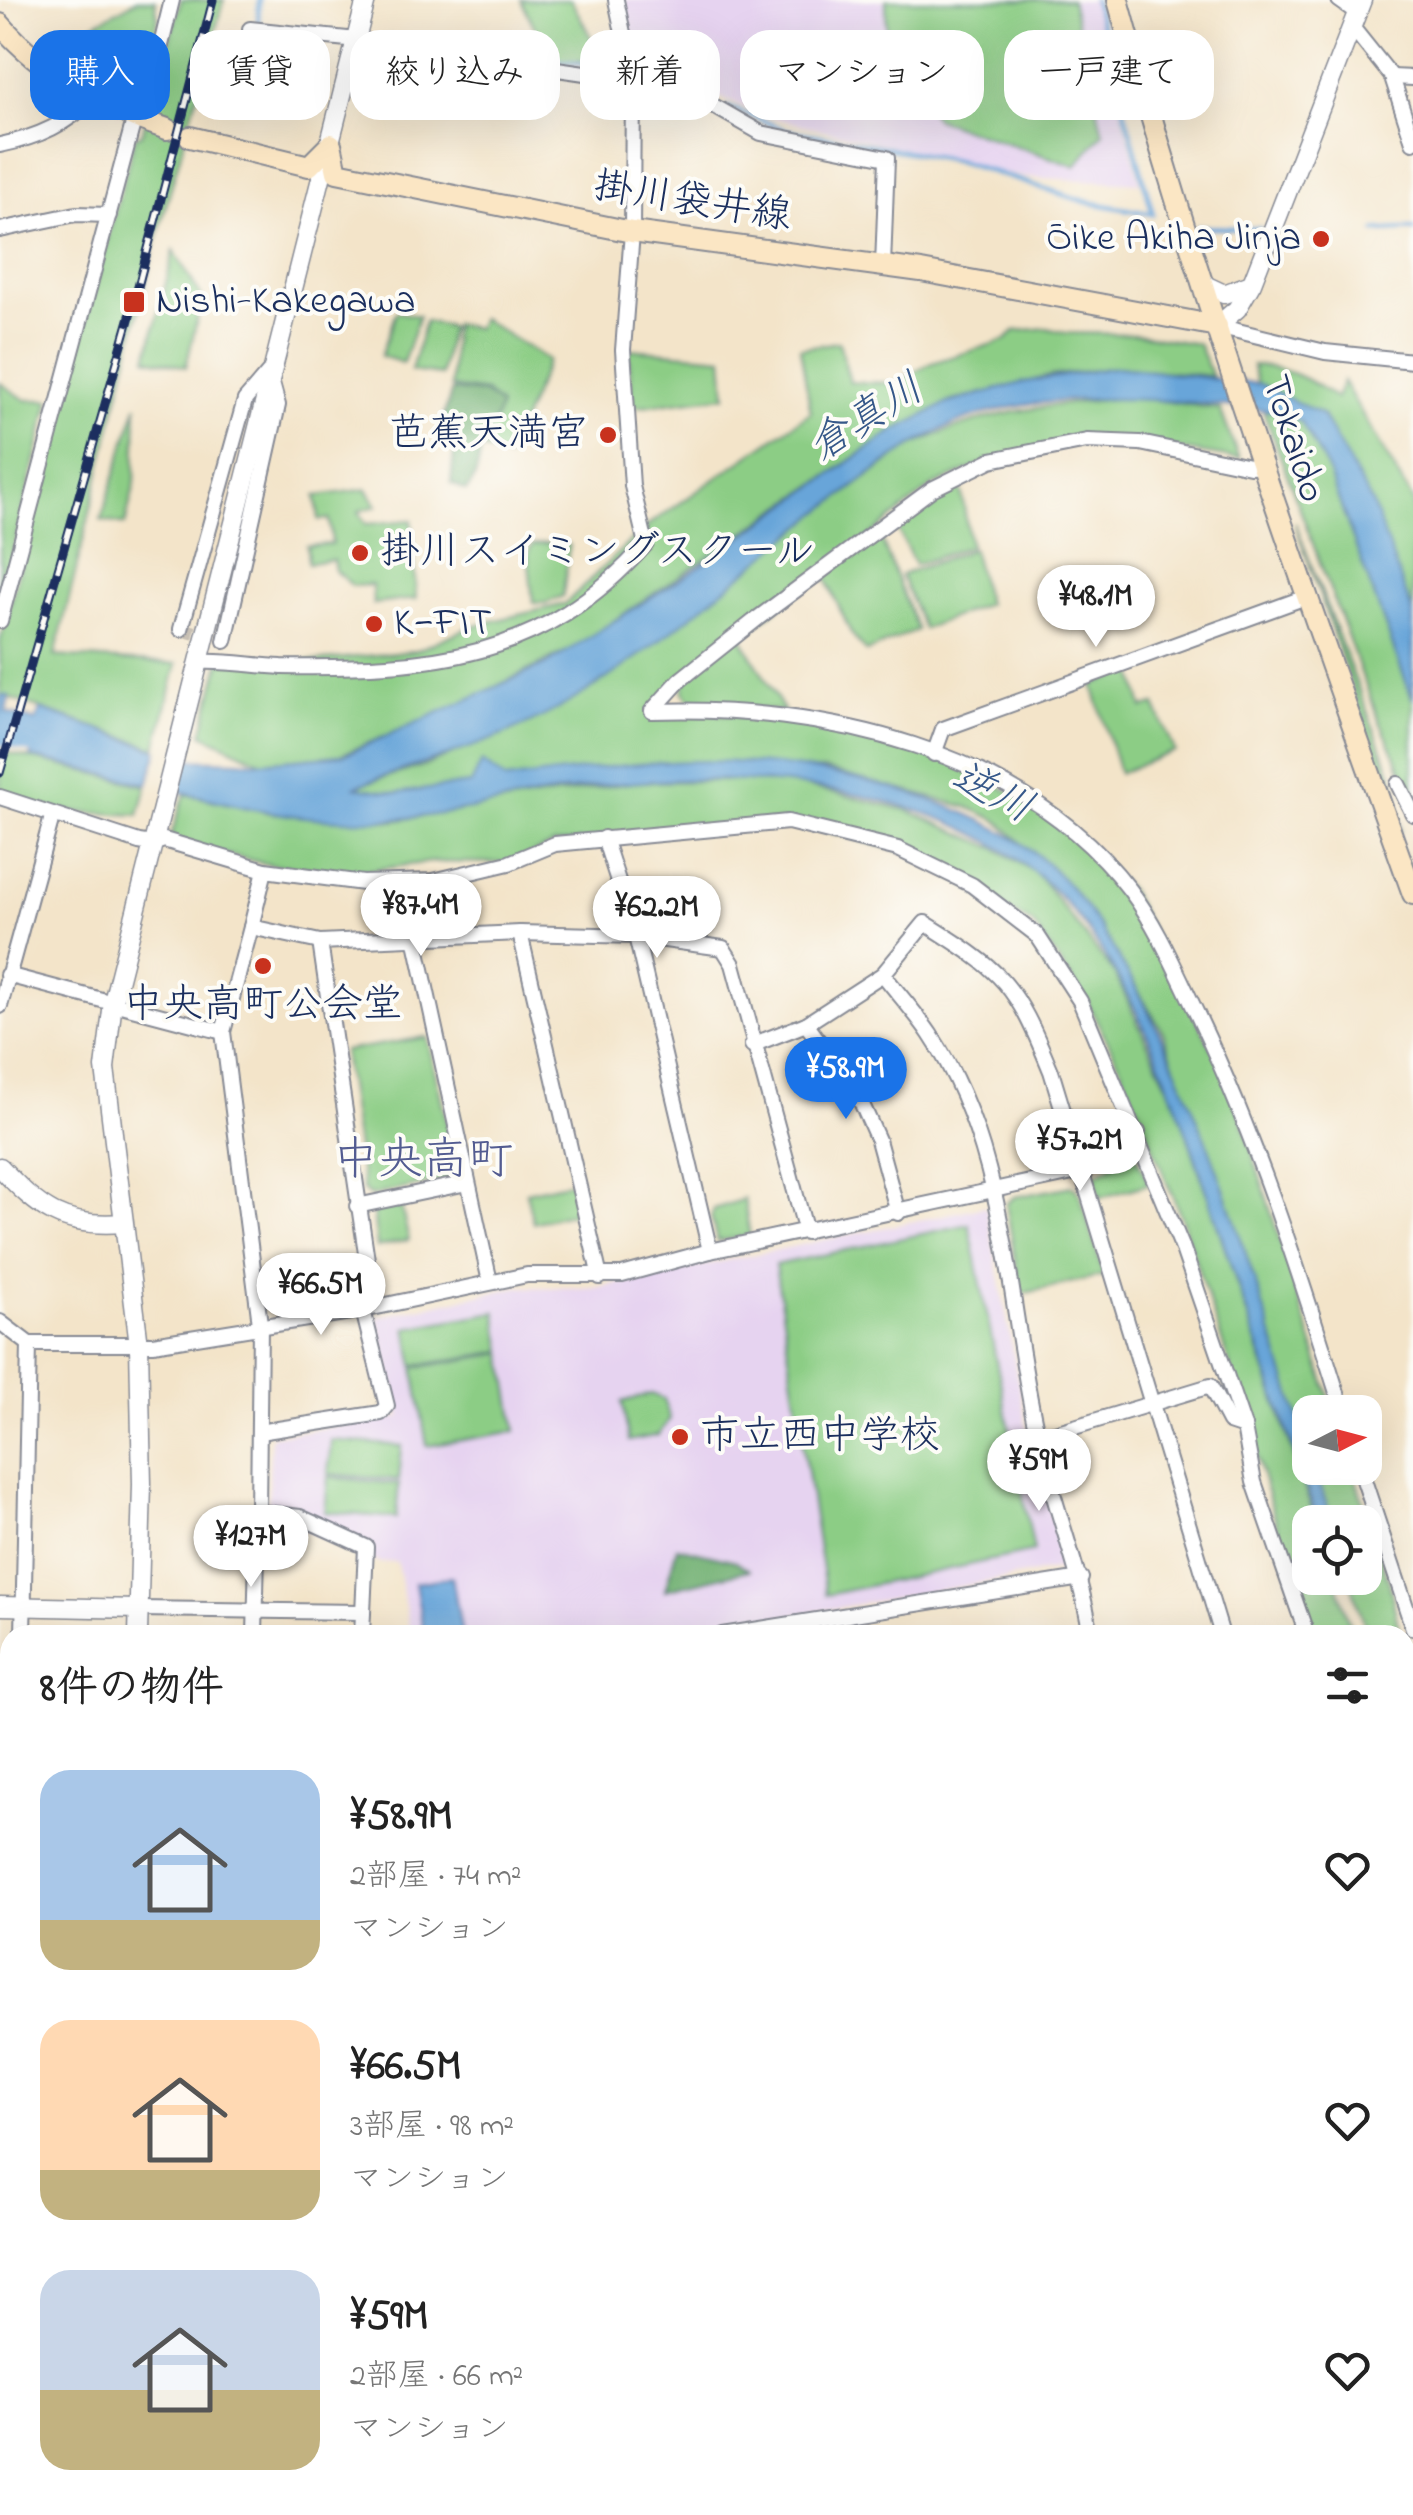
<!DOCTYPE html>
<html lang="ja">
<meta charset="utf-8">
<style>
:root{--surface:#fff;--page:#f2f2f2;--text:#222;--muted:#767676;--accent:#1a73e8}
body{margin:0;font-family:"Indie Flower","Klee One",sans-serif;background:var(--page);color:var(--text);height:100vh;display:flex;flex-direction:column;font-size:38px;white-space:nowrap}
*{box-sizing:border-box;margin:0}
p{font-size:32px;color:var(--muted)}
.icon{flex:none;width:55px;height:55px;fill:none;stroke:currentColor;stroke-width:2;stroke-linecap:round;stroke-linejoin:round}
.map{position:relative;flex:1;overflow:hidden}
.panel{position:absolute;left:0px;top:1625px;width:1415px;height:890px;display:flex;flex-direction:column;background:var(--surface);border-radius:30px 30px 0 0;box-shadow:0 10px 40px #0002}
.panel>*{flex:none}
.banner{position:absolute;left:30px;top:30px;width:1355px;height:90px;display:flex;gap:20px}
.needle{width:65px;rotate:84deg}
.tools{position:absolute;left:1292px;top:1395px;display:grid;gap:20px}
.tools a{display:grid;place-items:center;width:90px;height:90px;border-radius:20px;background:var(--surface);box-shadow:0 10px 40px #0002;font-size:50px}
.price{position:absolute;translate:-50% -85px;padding:0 22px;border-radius:35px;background:#fff;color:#222;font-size:32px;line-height:65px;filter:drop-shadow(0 2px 5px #0008)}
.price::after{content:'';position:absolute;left:50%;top:60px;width:30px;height:22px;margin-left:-15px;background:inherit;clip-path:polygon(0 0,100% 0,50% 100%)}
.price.selected{background:var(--accent);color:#fff}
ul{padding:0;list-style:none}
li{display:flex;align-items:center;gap:30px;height:250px;padding:0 40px}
li span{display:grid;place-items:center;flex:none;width:280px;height:200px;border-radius:30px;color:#555}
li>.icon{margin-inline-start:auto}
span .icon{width:120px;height:120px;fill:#fffc;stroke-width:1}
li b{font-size:42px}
h2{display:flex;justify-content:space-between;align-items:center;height:120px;padding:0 40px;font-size:42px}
.pill{padding:0 35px;border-radius:30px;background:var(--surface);box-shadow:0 10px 40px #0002;font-size:35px;line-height:90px}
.pill.selected{background:var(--accent);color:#fff}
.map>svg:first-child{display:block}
</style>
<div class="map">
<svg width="1413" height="2515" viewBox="0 0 1413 2515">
<rect width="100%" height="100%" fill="#fdfcf7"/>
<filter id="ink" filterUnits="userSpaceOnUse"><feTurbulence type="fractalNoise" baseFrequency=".01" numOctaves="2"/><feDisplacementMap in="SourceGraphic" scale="20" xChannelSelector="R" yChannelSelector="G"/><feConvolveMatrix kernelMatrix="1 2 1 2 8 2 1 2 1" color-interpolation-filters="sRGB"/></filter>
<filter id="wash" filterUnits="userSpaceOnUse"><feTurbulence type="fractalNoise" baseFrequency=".0048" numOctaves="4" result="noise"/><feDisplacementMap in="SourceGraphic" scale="40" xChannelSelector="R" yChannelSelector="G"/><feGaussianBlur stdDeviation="2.25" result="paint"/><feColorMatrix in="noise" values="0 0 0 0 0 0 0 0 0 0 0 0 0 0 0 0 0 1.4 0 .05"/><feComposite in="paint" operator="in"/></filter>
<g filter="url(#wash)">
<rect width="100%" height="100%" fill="#f3e4c9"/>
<g fill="#e6d3f0">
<path d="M 624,0 L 1092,0 L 1140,183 L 1022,177 L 769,117 L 704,91 L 639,76 Z"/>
<path d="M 986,1206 L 1028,1435 L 1066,1568 L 682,1635 L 410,1635 L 397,1562 L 379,1563 L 298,1527 L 267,1529 L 271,1436 L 401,1417 L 377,1317 L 517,1287 L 595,1288 Z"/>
<path d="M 10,2375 L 10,2505 L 99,2505 L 99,2515 L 0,2515 L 0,2377 Z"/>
</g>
<g fill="#8ccd85" stroke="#547e72" stroke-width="2.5">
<path d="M 137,0 L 155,0 L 158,19 L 141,93 L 134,98 L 108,76 L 53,47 Z"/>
<path d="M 181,0 L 224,0 L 156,241 L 55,656 L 177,664 L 156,748 L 0,695 L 0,642 L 135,137 L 142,134 Z"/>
<path d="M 521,0 L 571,0 L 604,62 L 551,60 Z"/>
<path d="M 886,0 L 1071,0 L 1103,133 L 1075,166 L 936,119 L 887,57 Z"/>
<path d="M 174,251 L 202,298 L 186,367 L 147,358 Z"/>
<path d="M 396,312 L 419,316 L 403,363 L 381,356 Z"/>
<path d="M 481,318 L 548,360 L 507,458 L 481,448 L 499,405 L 486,392 L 451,387 L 453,324 L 476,328 Z"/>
<path d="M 425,321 L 450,327 L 441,375 L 411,371 Z"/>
<path d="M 1047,328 L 1066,333 L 1134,334 L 1198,344 L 1212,376 L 1117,367 L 1050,376 L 952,401 L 892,432 L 575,647 L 461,704 L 340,755 L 262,762 L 202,734 L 222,656 L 316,661 L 415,651 L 472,626 L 565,604 L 643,529 L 811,412 L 800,348 L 839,342 L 850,382 L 894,383 L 932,363 L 1006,340 L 1015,331 Z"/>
<path d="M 628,349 L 723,357 L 726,396 L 633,407 Z"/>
<path d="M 1252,365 C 1286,367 1308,378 1336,398 L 1343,381 L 1413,501 L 1413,613 L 1381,529 L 1323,415 L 1257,384 Z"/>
<path d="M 0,383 L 26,400 L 50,400 L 0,604 Z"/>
<path d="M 1134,397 L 1220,409 L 1239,459 L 1140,443 L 1067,444 L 991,460 L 933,486 L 741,637 L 785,712 L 690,700 L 683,692 L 686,680 L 653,710 L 804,719 L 949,760 L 1045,810 L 1130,890 L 1231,1085 L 1334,1412 L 1310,1412 L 1310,1455 L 1163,1032 L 1104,934 L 1069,887 L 997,820 L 967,807 L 826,770 L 471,784 L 396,793 L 352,787 L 427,765 L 535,718 L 908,448 C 985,410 1050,405 1134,397 Z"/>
<path d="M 137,405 L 135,482 L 125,525 L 101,520 Z"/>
<path d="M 1263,410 L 1282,412 L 1302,422 L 1326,466 L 1413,700 L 1413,795 L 1376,713 Z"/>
<path d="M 956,486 L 962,493 L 970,546 L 915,565 L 897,528 Z"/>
<path d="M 367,489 L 377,506 L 359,511 L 366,524 L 412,520 L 416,599 L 373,604 L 372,585 L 353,586 L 335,571 L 333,560 L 308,563 L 307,546 L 332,544 L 329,519 L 319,520 L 316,496 Z"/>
<path d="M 1295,523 L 1394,781 L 1401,832 L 1307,557 Z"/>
<path d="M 880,536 L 917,630 L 866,652 L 851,633 L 824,574 Z"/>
<path d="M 545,543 L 569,545 L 563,596 L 546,603 L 533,603 L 528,553 L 532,545 Z"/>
<path d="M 972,549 L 987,604 L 923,629 L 901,575 Z"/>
<path d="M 1133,670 L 1143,708 L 1155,705 L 1175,751 L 1119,773 L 1093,685 Z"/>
<path d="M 0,751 L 147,786 L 139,815 L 70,812 L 0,801 Z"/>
<path d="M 779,780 L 907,810 L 995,848 L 1036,873 L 1115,974 L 1179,1110 L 1316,1522 L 1310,1522 L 1310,1578 L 1335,1578 L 1353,1635 L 1309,1635 L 1232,1372 L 1181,1217 L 1120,1065 L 1084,997 L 1033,924 L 912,854 L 789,821 L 555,844 L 509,863 L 432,862 L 355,872 L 271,865 L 169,841 L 185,794 L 271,813 L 393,821 L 635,782 Z"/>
<path d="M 427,1037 L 458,1171 L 453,1178 L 370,1196 L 363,1190 L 343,1051 Z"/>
<path d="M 1134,1151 L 1149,1184 L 1100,1198 L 1094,1176 Z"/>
<path d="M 571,1182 L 577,1212 L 533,1223 L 526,1192 Z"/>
<path d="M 1072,1186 L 1079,1192 L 1104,1275 L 1021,1294 L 1006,1204 L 1014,1197 Z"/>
<path d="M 744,1199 L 750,1236 L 717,1241 L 711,1217 L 714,1209 Z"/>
<path d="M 401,1206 L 409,1240 L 377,1247 L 373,1212 Z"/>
<path d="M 969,1224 L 1034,1551 L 826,1595 L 775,1265 Z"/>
<path d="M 496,1312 L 503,1351 L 414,1366 L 407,1328 Z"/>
<path d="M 503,1353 L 516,1431 L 427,1446 L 414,1368 Z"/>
<path d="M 651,1394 L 664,1399 L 670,1419 L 658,1435 L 629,1441 L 622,1402 Z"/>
<path d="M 331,1440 L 402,1446 L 399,1480 L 328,1474 Z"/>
<path d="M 1314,1468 L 1352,1468 L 1389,1582 L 1400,1635 L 1368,1635 L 1349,1578 L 1365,1578 L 1365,1522 L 1332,1522 Z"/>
<path d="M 328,1477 L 399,1484 L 396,1518 L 325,1512 Z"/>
<path d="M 1409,1823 L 1413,2185 L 1405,2211 L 1405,1826 Z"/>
</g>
<g fill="#71b072" stroke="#467068" stroke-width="2.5">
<path d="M 452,390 L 484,393 L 500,405 C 497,421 488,429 483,443 C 477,461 480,476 466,491 L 451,483 L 455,442 L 440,427 Z"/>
<path d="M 677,1547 L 736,1561 L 749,1570 L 665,1590 Z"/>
</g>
<g fill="#68a5d9" stroke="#426a9c" stroke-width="2.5">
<path d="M 1117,367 L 1260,384 L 1322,415 L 1372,503 L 1413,613 L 1413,700 L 1326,466 L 1301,422 L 1282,412 C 1180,400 1041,384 945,428 C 904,447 868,476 832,503 C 742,571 657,652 559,708 C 495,744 422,762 354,787 L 396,793 L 471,784 L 482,762 L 506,780 C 655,759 762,747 909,793 C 958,808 1010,829 1049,865 C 1085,898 1112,945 1136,988 C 1216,1133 1258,1296 1310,1454 L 1310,1468 L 1314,1468 L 1333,1522 L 1318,1522 C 1288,1433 1258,1344 1228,1256 C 1188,1135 1136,956 1034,872 C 931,787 755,772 627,783 C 550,789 474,813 397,819 C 318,825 249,810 175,790 L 185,759 L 262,762 L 344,755 L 547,664 L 694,570 L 892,432 L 948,403 L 1025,382 Z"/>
<path d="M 0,695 L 9,696 L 6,712 L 36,721 L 40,709 L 158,750 L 148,784 L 31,757 L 33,735 L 3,725 L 0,733 Z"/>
<path d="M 452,1577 L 462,1635 L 424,1635 L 415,1583 Z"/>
</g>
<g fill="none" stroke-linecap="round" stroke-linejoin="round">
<g stroke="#68a5d9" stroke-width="5">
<path d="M 258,26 L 259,0"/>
<path d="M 389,38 L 610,68"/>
<path d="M 641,72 L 671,84"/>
<path d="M 728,107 L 786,130 L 954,160 L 1087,202 L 1153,214 L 1094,0"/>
<path d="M 1198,227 L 1260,229"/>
<path d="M 1376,231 L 1413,229"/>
<path d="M 0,2365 L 10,2364"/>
</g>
<path stroke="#68a5d9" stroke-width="30" d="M 0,730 L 69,747"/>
</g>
</g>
<g filter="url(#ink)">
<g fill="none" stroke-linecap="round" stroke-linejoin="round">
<path stroke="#c8c0b4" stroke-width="14" stroke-dasharray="14 7" stroke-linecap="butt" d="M 181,629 L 225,641"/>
<g stroke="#878a94" stroke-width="18">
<g id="minor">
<path d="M 1339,0 L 1356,12"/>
<path d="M 1352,27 L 1392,77 L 1413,142"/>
<path d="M 250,29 L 357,40 L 633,80 L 705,101 L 761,133 L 887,158 L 883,266"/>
<path d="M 1392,77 L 1413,78"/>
<path d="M 143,119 L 172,0"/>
<path d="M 0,145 C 39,137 67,124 96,96"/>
<path d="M 0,230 L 76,214 L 109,215"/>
<path d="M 1217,326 L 1325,352 L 1413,361"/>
<path d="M 0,621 L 135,116"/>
<path d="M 181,629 L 245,400 L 269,372 L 278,405 L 225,641"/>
<path d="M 198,662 C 226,660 254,666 282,667 C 431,669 542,661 646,544 L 632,486 L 623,350 L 632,232 L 633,80 L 616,0"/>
<path d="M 652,711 C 820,705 1022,748 1130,890 C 1158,927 1177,973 1198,1016 C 1259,1144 1301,1277 1343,1412"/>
<path d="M 652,711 L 680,680 L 758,618 L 932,489 L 991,460 L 1087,441 L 1140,443 L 1250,466 L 1265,465"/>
<path d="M 934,754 L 943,729 L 1306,597"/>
<path d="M 1398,784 L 1413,814"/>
<path d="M 0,797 L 139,842 L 152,844 L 164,840 L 265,870 L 363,883 L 433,881 L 509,863 L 555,844 L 788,822 L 898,849 L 972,885 L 1037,935 L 1080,1001 L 1183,1249 L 1244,1427 L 1254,1482 L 1307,1635"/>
<path d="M 604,838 L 636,936 L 710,1251"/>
<path d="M 251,927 L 265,870"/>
<path d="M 520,933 L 600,1277"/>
<path d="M 415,937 L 490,1282"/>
<path d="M 320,942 L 374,1307"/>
<path d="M 883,974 L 925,923 C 1005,973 1015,983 1051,1071 L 1222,1635"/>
<path d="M 7,975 L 223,1032"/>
<path d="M 0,1006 L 52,817"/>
<path d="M 806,1024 L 857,1093 L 878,1140 L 898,1213"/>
<path d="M 752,1045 L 806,1024 L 883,974 C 898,994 916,1013 930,1034 C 1007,1148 1007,1299 1036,1429 C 1051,1499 1079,1564 1091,1635"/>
<path d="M 357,1206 L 467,1183"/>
<path d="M 0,1322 L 29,1344 L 153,1344 L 363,1310 L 527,1275 L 622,1275 L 710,1251 L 1082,1171 L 1138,1132"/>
<path d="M 259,1432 L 381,1413 L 387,1406 L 363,1310"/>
<path d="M 1038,1438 L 1210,1386 L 1229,1422 L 1244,1427"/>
<path d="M 1360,1468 L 1413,1628"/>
<path d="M 138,1609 L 363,1612"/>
<path d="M 23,1635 L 29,1344"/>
<path d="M 255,1635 L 258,1512"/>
<path d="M 362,1635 L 366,1547 L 300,1517 L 258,1512 L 260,1324 L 223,1032 L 251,927 L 320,942 L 520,933 L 636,936 L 723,948 L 733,964 L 806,1232"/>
<path d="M 722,1635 L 1081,1578"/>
<path d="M 0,1933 L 10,1933"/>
<path d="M 8,2354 L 10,2251"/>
<path d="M 1405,2358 L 1413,2345"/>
<path d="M 328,2505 L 330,2515"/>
<path d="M 557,2505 L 643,2515"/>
<path d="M 1150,2505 L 1157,2515"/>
<path d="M 258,2515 L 260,2505"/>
<path d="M 735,2515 L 744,2505"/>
<path d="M 894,2515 L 902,2505"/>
<path d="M 1125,2515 L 1141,2505"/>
<path d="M 1303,2515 L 1312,2505"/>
</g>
</g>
<g stroke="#878a94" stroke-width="21">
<g id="tertiary">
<path d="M 1200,278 L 1207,286 L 1224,294 L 1251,284"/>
<path d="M 1217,326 L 1237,309 L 1252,283 L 1362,0"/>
<path d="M 0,1167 C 40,1210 63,1228 123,1223"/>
<path d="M 0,1606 L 138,1609"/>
<path d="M 138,1635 L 142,1484 L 139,1345 L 105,1068 L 113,1002 L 366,0"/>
<path d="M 120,2515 L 120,2505"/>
</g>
</g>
<g stroke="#878a94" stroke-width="24">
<g id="secondary">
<path d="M 1118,0 C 1201,303 1307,599 1413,894"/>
<path d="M 0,24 C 42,73 106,109 167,129"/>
<path d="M 190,137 L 309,166 L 331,144 L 337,172 L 632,232 L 921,271 L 1217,326"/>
</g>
</g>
<g stroke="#878a94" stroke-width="24">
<g id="primary">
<path d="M 1405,1799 L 1413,1795"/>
<path d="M 657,2515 L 657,2505"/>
</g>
</g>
<use href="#minor" stroke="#fff" stroke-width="14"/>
<use href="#tertiary" stroke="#fff" stroke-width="18"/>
<use href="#secondary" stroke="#fbe6c4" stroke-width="20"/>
<use href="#primary" stroke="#f6c06b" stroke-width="20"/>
<g stroke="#1b2f5e" stroke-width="9">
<path id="rail" d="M 0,773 L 134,302 L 213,0"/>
</g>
<use href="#rail" stroke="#fdfcf7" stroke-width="5" stroke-dasharray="15" stroke-linecap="butt"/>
</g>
</g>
<g fill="#c8321e" stroke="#fdfcf7" stroke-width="4">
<circle cx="1321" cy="239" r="10"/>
<rect x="122" y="290" width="24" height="24" rx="5"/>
<circle cx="608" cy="435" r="10"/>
<circle cx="360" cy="553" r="10"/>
<circle cx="374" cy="624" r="10"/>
<circle cx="263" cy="966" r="10"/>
<circle cx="680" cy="1437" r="10"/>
</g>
<g text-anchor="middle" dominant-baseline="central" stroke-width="8" stroke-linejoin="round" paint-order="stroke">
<g font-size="40" fill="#1b2f5e" stroke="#fdfcf7">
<text transform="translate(692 203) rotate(9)">掛川袋井線</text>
<text transform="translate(1292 439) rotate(72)">Tokaido</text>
</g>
<g font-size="40" fill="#1b2f5e" stroke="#fdfcf7" text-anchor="start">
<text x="1301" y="239" text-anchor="end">Ōike Akiha Jinja</text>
<text x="156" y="302">Nishi-Kakegawa</text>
<text x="588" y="435" text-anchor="end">芭蕉天満宮</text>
<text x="380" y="553">掛川スイミングスクール</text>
<text x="394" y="624">K−FIT</text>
<text x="263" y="1006" text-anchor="middle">中央高町公会堂</text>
<text x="700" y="1437">市立西中学校</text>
</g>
<g font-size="42" font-style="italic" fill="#365889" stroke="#fdfcf7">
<text transform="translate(867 419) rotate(-32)">倉真川</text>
<text transform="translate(992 794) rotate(27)">逆川</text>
</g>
<g font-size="45" fill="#535c91" stroke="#fdfcf7">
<text x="423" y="1162">中央高町</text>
</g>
</g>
</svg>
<div class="tools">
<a><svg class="needle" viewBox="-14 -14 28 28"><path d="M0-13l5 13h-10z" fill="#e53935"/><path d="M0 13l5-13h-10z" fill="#767676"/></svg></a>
<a><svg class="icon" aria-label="locate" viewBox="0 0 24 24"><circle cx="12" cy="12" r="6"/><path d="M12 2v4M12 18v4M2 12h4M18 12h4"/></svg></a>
</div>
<b class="price" style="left:1096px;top:650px">¥48.1M</b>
<b class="price" style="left:421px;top:959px">¥87.4M</b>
<b class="price" style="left:657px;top:961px">¥62.2M</b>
<b class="price selected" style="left:846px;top:1122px">¥58.9M</b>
<b class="price" style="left:1080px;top:1194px">¥57.2M</b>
<b class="price" style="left:321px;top:1338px">¥66.5M</b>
<b class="price" style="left:1039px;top:1514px">¥59M</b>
<b class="price" style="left:251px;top:1590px">¥127M</b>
<div class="banner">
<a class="pill selected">購入</a>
<a class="pill">賃貸</a>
<a class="pill">絞り込み</a>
<a class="pill">新着</a>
<a class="pill">マンション</a>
<a class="pill">一戸建て</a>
</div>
<section class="panel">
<h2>8件の物件<svg class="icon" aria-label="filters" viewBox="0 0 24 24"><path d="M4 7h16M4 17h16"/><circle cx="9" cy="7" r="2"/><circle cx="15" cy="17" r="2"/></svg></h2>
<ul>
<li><span style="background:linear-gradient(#a9c7e8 75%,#c2b280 0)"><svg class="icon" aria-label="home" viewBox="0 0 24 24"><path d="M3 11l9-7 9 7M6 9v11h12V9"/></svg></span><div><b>¥58.9M</b><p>2部屋 · 74 m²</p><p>マンション</p></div><svg class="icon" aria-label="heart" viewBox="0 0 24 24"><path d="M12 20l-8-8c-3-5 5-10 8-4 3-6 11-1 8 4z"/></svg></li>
<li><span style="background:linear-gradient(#ffd9b3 75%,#c2b280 0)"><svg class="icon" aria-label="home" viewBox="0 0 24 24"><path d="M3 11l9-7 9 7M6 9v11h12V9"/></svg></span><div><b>¥66.5M</b><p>3部屋 · 98 m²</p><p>マンション</p></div><svg class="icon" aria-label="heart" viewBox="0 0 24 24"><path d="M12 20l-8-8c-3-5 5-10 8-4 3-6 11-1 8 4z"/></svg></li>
<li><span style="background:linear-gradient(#c9d6e8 60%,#c2b280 0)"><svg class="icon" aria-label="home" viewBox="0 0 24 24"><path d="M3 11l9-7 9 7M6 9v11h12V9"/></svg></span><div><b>¥59M</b><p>2部屋 · 66 m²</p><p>マンション</p></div><svg class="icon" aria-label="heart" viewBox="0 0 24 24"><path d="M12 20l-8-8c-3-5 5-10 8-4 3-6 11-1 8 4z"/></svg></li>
</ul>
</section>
</div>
